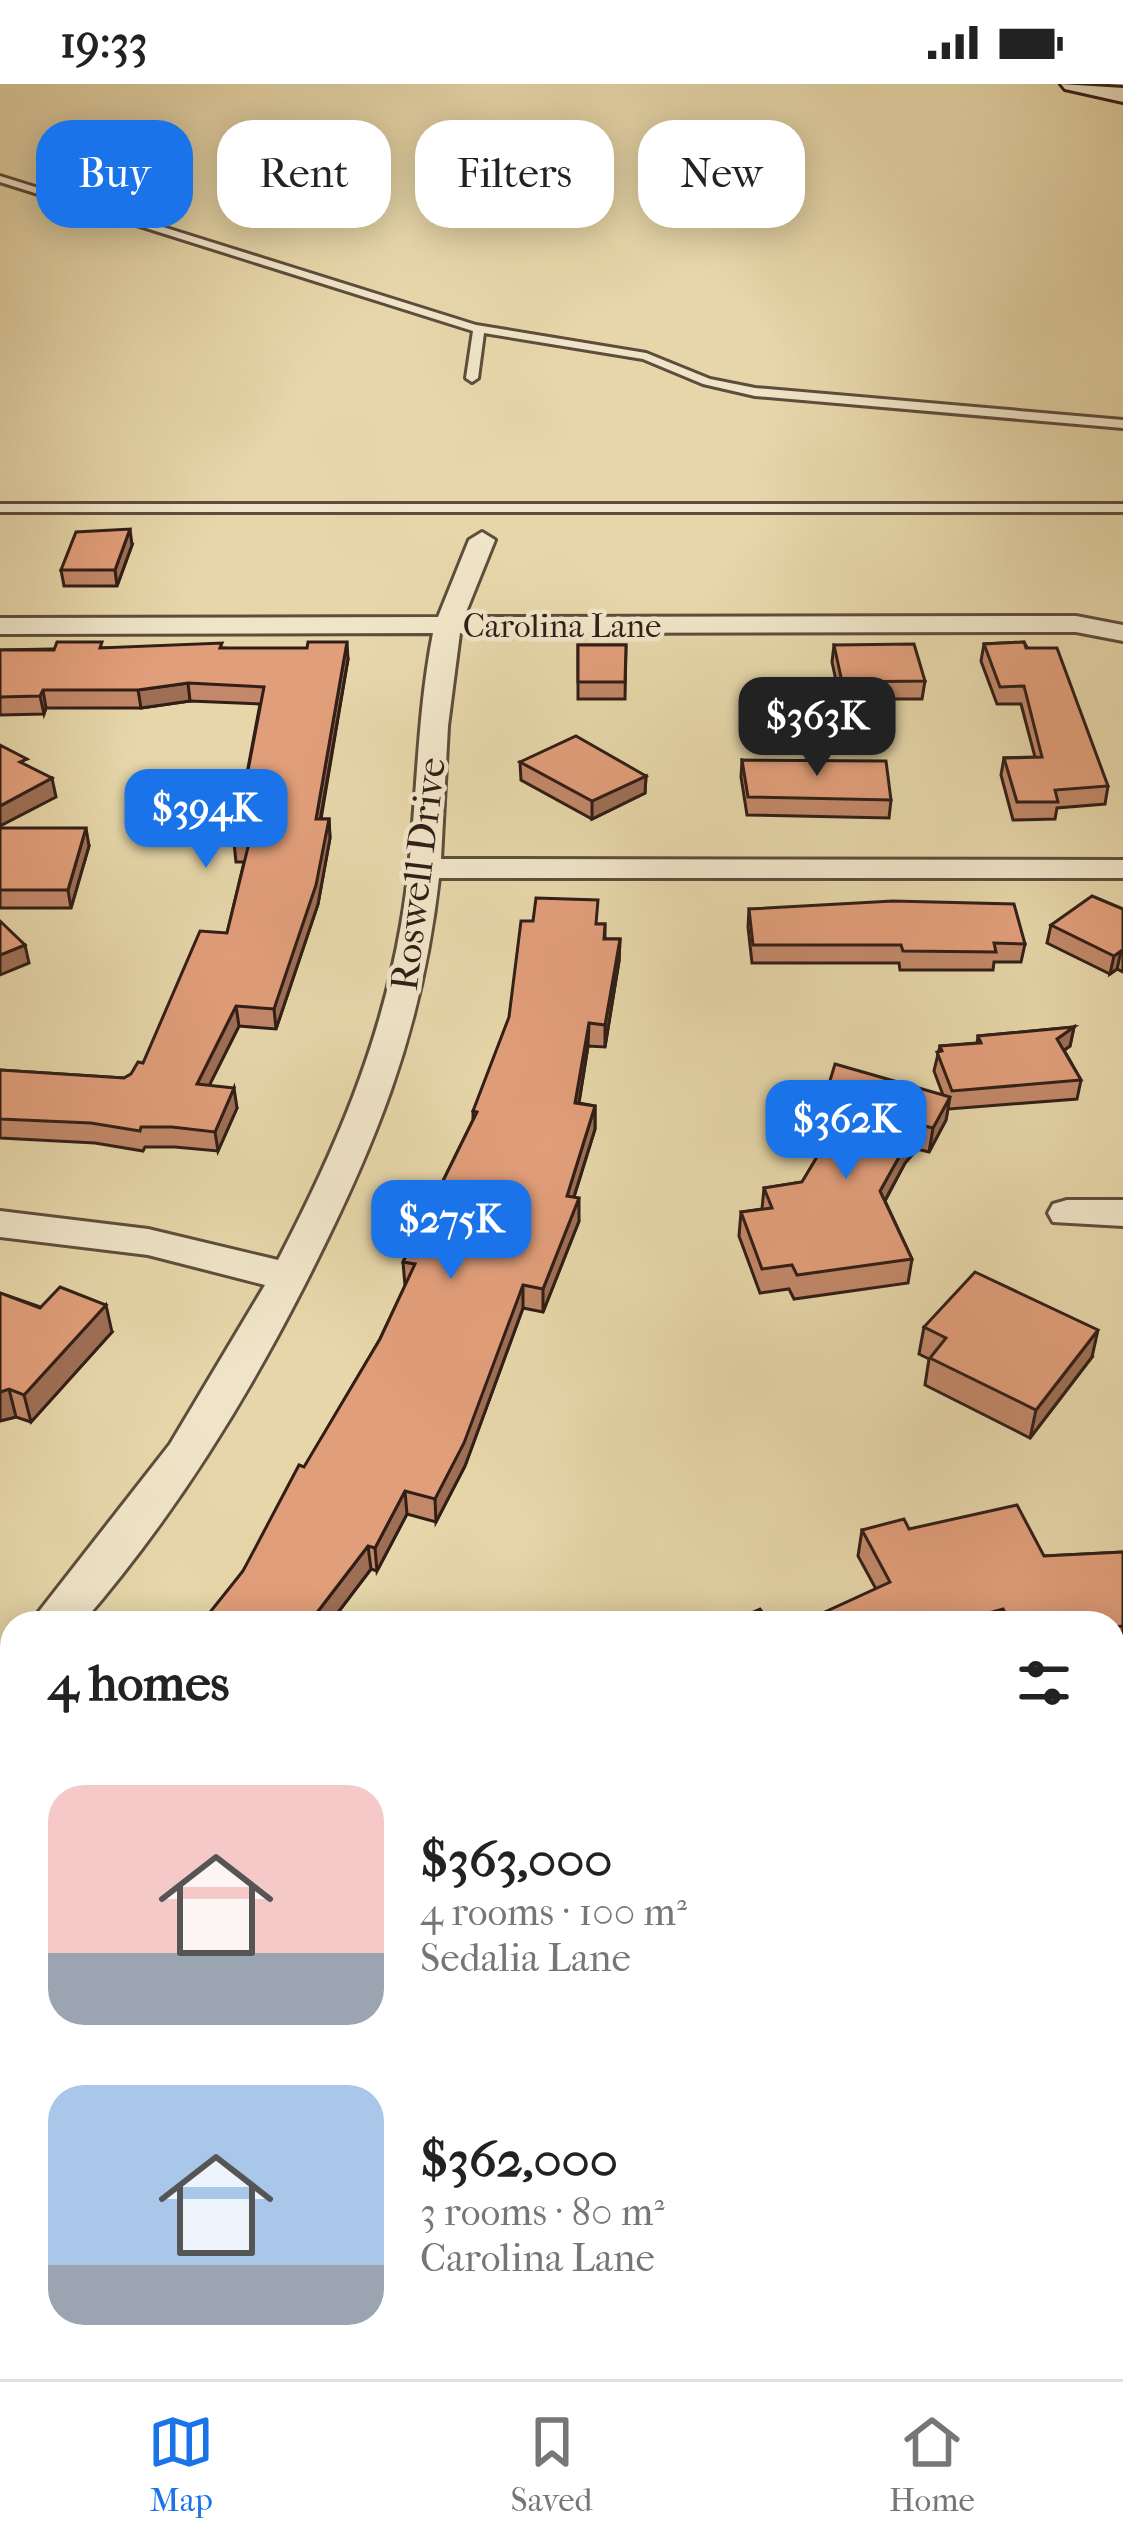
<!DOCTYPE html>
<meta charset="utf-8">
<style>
:root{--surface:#fff;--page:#f6f6f6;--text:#222;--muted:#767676;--line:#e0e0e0;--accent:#1a73e8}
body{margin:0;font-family:"IM FELL French Canon",serif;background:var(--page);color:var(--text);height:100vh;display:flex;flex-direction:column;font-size:45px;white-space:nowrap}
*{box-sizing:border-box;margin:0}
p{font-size:39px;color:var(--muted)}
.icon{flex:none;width:66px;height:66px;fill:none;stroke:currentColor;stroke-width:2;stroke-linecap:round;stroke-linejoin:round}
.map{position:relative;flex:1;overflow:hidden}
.panel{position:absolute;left:0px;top:1527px;width:1125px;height:768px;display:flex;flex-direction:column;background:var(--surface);border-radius:36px 36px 0 0;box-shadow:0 6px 30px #0003}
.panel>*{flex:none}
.banner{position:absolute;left:36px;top:36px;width:1053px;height:108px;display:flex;gap:24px}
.price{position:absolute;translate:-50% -102px;padding:0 27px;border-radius:24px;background:var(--accent);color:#fff;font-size:39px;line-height:78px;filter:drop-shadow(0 3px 6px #0008)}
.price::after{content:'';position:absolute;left:50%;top:72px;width:36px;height:27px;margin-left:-18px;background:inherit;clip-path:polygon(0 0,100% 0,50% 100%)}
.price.on{background:#222;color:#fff}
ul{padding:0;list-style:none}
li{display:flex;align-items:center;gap:36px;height:300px;padding:0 48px}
li span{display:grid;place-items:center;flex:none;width:336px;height:240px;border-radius:36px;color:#555}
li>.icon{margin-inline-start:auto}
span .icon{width:144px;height:144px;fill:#fffc;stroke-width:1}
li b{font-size:51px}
h2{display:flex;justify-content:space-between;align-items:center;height:144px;padding:0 48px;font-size:51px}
.chip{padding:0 42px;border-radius:36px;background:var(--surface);box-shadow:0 6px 30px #0003;font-size:42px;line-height:108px}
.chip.on{background:var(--accent);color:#fff}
.status{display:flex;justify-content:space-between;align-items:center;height:84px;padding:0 60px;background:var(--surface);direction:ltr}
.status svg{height:33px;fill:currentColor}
.tabs{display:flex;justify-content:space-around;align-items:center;height:168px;border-top:3px solid var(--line);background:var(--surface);font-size:33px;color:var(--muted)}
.tabs a{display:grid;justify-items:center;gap:6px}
.tabs .on{color:var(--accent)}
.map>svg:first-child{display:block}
</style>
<div class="status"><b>19:33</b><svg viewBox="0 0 49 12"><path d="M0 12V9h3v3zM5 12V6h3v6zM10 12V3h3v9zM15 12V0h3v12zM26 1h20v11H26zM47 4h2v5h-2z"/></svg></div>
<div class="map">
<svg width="1123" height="2295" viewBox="0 0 1123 2295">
<rect width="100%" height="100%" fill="#e6d6a9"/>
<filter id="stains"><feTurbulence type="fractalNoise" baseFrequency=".00167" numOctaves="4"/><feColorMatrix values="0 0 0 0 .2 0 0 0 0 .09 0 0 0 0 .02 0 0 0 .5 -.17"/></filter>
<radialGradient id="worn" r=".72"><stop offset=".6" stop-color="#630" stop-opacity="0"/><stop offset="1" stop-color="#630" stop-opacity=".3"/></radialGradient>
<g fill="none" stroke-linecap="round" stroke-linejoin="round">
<g stroke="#5e4c3c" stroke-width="6">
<g id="lane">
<path d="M 0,92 L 476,241 L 646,269 L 710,295 L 755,304 L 1123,336 L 1123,344 L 755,312 L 703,300 L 643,275 L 484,249 L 478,294 L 472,298 L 466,294 L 473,247 L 0,98 Z"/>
<rect x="0" y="420" width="1123" height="8"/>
</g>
</g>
<g stroke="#5e4c3c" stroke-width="6">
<g id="street">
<path d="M 482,448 L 495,456 L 464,533 L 1076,532 L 1123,541 L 1123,557 L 1076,548 L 460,549 L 448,642 L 441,775 L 1123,776 L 1123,794 L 439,794 C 421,953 374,1065 302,1206 C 241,1325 170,1438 82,1539 L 30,1539 L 170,1360 L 265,1201 L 148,1171 L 0,1153 L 0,1127 L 148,1145 L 278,1176 C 334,1068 380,963 401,841 C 418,745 414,646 433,549 L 0,550 L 0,534 L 438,533 L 469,456 Z"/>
<path d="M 1067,1116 L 1123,1116 L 1123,1142 L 1053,1138 L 1048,1129 L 1053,1120 Z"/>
<path d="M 12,1563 L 12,1611 L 0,1615 L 0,1567 Z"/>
<path d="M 0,1630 L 12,1634 L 12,1681 L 0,1677 Z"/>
<path d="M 1123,1693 L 1123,1737 L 1113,1738 L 1113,1694 Z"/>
<path d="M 727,2283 L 791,2283 L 796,2295 L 732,2295 Z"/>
</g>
</g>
<g stroke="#311e17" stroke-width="6">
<path id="secondary" d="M 1061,0 L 1123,4 L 1123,18 L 1065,5 Z"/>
</g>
<use href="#lane" fill="#efe4c7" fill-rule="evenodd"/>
<use href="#street" fill="#efe4c7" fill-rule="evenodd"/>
<use href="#secondary" fill="#efe4c7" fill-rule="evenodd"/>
</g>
<g fill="#c28869" stroke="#311e17" stroke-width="3">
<path d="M 132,461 L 117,502 L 64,502 L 61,486 Z"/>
<path d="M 1024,558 L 1108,702 L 1105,720 L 1057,724 L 1055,735 L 1013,736 L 1001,691 L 1004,674 L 1035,673 L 1021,620 L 997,620 L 981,577 L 984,560 Z"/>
<path d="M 578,561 L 626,561 L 625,615 L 578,615 Z"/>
<path d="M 834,561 L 925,597 L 922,615 L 840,615 L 832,578 Z"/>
<path d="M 103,564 L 222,564 L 348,575 L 321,735 L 329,735 L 330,754 L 318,820 L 276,945 L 239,942 L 209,1001 L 237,1024 L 218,1067 L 175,1063 L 145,1063 L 143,1067 L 95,1059 L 0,1054 L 0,986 L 124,994 L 131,990 L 143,979 L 227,849 L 244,778 L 236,778 L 234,759 L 260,620 L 190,617 L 141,624 L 46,624 L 44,630 L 0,631 L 0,566 Z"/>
<path d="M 742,676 L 891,716 L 889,734 L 747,731 L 741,693 Z"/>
<path d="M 520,678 L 646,692 L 645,709 L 592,735 L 521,696 Z"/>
<path d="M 0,744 L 89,762 L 71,824 L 0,824 Z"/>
<path d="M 749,825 L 1025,860 L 1021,878 L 994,878 L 993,886 L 900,886 L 899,879 L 752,879 L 748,843 Z"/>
<path d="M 1123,825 L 1123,888 L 1117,885 L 1110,890 L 1047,859 L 1051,841 Z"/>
<path d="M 597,840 L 605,840 L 605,855 L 620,855 L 619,877 L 605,963 L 588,962 L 579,1019 L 595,1022 L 595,1045 L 574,1113 L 579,1137 L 543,1228 L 523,1224 L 465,1382 L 436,1438 L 407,1430 L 377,1487 L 371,1485 L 330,1539 L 204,1539 L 243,1487 L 380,1255 L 405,1202 L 403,1178 L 473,1036 L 473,1027 Z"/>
<path d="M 1074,943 L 1070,962 L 1064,966 L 1081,996 L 1077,1015 L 949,1025 L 948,1024 L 946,1036 L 929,1068 L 917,1065 L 905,1079 L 885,1117 L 912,1175 L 908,1199 L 794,1215 L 789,1205 L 760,1209 L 739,1152 L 741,1128 L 762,1125 L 764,1104 L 802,1098 L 836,1041 L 822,1037 L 825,1013 L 943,1011 L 934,987 L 940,962 L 977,959 L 978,952 Z"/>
<path d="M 0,1209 L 112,1248 L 31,1338 L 16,1333 L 0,1337 Z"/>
<path d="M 924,1243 L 1092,1273 L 1030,1354 L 925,1301 L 929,1275 L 919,1270 Z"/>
<path d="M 909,1445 L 1044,1472 L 1123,1468 L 1123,1567 L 1113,1568 L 1113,1539 L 801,1539 L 876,1505 L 858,1472 L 862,1446 Z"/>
<path d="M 1123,1840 L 1123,2034 L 1113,2013 L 1113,1843 Z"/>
</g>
<g fill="#9e6f55" stroke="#311e17" stroke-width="3">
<path d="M 130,445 L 132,461 L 117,502 L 115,486 Z"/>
<path d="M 347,558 L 348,575 L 317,754 L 316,735 Z"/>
<path d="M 188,599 L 190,617 L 141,624 L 138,606 Z"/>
<path d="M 43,606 L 46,624 L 44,630 L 40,612 Z"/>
<path d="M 646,692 L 645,709 L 592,735 L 592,717 Z"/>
<path d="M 52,694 L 56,713 L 0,742 L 0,722 Z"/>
<path d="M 329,735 L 330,754 L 318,820 L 276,945 L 274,925 Z"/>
<path d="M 86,744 L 89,762 L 71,824 L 68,806 Z"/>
<path d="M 620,855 L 619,877 L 605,963 L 605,941 Z"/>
<path d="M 25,861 L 29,879 L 0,891 L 0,871 Z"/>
<path d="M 1121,867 L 1117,885 L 1110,890 L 1114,872 Z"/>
<path d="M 236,922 L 239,942 L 200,1020 L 197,1000 Z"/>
<path d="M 589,939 L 588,962 L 575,1042 L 575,1019 Z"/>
<path d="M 1074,943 L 1070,962 L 1053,974 L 1057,955 Z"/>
<path d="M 234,1004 L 237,1024 L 218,1067 L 215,1048 Z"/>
<path d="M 950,1013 L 946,1036 L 929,1068 L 933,1044 Z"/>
<path d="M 595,1022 L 595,1045 L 567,1135 L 567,1112 Z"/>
<path d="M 920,1041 L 917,1065 L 905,1079 L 877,1131 L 880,1107 L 909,1055 Z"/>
<path d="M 579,1114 L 579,1137 L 543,1228 L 543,1205 Z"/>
<path d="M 523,1201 L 523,1224 L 465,1382 L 436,1438 L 435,1415 Z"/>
<path d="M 106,1221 L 112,1248 L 31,1338 L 24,1311 Z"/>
<path d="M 1098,1246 L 1092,1273 L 1030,1354 L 1036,1326 Z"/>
<path d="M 9,1305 L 16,1333 L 0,1337 L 0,1308 Z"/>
<path d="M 405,1407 L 407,1430 L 377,1487 L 375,1464 Z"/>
<path d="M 368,1462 L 371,1485 L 330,1539 L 309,1539 Z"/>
<path d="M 1003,1525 L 1000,1539 L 953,1539 Z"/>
<path d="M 0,1936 L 6,1950 L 0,1954 Z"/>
<path d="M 497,2283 L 506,2283 L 507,2293 L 505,2295 L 487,2295 Z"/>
</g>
<g fill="#e19e7a" stroke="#311e17" stroke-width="3">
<path d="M 130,445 L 115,486 L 61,486 L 76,448 Z"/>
<path d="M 57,558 L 102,558 L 100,564 L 222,559 L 220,564 L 307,564 L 308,558 L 347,558 L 316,735 L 329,735 L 316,801 L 274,925 L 236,922 L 197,1000 L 234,1004 L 215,1048 L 172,1043 L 141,1043 L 140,1047 L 91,1039 L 0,1035 L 0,986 L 124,994 L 131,990 L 138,978 L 143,979 L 200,847 L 227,849 L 249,759 L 234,759 L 264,603 L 188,599 L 138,606 L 43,606 L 40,612 L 0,613 L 0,566 L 54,566 Z"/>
<path d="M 1024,558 L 1026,564 L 1057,564 L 1108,702 L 1055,706 L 1058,718 L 1017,718 L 1004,674 L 1042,673 L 1024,602 L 1000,603 L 984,560 Z"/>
<path d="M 914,560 L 925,597 L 842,598 L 834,561 Z"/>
<path d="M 578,561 L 626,561 L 625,598 L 578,598 Z"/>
<path d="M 576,652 L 646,692 L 592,717 L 520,678 Z"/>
<path d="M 0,661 L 27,675 L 20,678 L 52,694 L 0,722 Z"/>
<path d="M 742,676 L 886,677 L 891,716 L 748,713 Z"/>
<path d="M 0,744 L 86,744 L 68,806 L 0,806 Z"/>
<path d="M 1092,812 L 1123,825 L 1123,868 L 1121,867 L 1114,872 L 1051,841 Z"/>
<path d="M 536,814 L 598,816 L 596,840 L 605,840 L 604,855 L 620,855 L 605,941 L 589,939 L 575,1019 L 595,1022 L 567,1112 L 579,1114 L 543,1205 L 523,1201 L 464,1359 L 435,1415 L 405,1407 L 375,1464 L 368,1462 L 309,1539 L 207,1539 L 203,1537 L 243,1487 L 299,1381 L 304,1383 L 380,1255 L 415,1180 L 403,1178 L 477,1028 L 473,1027 L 509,933 L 521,837 L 533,837 Z"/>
<path d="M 893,817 L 1014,820 L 1025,860 L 994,859 L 996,868 L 903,867 L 901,861 L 753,861 L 749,825 Z"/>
<path d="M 0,837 L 25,861 L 0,871 Z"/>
<path d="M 1074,943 L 1057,955 L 1081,996 L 952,1007 L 937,968 L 942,967 L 940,962 L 981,959 L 978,952 Z"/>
<path d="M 835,980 L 950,1013 L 933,1044 L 920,1041 L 909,1055 L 880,1107 L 912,1175 L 797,1191 L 792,1181 L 762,1185 L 741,1128 L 772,1124 L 764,1104 L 802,1098 L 849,1020 L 825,1013 Z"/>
<path d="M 975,1188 L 1098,1246 L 1036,1326 L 930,1274 L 946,1254 L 924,1243 Z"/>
<path d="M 60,1203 L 106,1221 L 24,1311 L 9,1305 L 0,1308 L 0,1209 L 40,1224 Z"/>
<path d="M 1017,1421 L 1044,1472 L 1123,1468 L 1123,1542 L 1113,1543 L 1113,1539 L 1011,1539 L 1003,1525 L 953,1539 L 801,1539 L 890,1498 L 862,1446 L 904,1435 L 909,1445 Z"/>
<path d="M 760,1525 L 770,1539 L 729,1539 Z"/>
<path d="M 1123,1840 L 1123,1988 L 1120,1992 L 1113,1977 L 1113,1843 Z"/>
<path d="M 1123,2251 L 1123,2295 L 1027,2295 L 1022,2285 L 1028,2283 L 1113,2283 L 1113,2255 Z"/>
<path d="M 301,2283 L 497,2283 L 487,2295 L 311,2295 Z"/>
</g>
<g text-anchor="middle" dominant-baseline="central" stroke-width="9" stroke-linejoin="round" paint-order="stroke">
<g font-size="33" fill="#311e17" stroke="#efe4c7">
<text x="562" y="542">Carolina Lane</text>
</g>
<g font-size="39" fill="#311e17" stroke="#efe4c7">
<text transform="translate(418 790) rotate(-83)">Roswell Drive</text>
</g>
</g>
<rect width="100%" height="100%" filter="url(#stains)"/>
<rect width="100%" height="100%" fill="url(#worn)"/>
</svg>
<b class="price on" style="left:817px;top:695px">$363K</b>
<b class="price" style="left:206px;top:787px">$394K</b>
<b class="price" style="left:846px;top:1098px">$362K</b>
<b class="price" style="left:451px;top:1198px">$275K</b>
<div class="banner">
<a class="chip on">Buy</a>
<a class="chip">Rent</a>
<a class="chip">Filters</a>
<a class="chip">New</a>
</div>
<section class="panel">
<h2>4 homes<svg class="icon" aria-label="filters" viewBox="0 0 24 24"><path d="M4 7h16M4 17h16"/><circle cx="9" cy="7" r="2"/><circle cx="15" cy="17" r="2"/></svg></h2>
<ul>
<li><span style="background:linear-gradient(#f6c9c9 70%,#9aa5b1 0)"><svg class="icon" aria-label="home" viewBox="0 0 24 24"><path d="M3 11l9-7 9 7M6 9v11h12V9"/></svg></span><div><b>$363,000</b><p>4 rooms · 100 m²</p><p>Sedalia Lane</p></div></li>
<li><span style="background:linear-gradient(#a9c7e8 75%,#9aa5b1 0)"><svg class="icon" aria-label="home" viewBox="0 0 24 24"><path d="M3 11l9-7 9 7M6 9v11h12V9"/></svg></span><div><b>$362,000</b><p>3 rooms · 80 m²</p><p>Carolina Lane</p></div></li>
</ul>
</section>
</div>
<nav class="tabs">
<a class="on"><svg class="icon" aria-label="map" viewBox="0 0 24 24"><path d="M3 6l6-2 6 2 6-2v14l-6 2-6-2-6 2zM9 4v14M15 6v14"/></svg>Map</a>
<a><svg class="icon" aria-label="saved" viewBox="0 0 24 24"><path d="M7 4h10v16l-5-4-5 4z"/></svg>Saved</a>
<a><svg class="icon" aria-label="home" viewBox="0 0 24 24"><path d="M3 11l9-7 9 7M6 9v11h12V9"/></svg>Home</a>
</nav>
